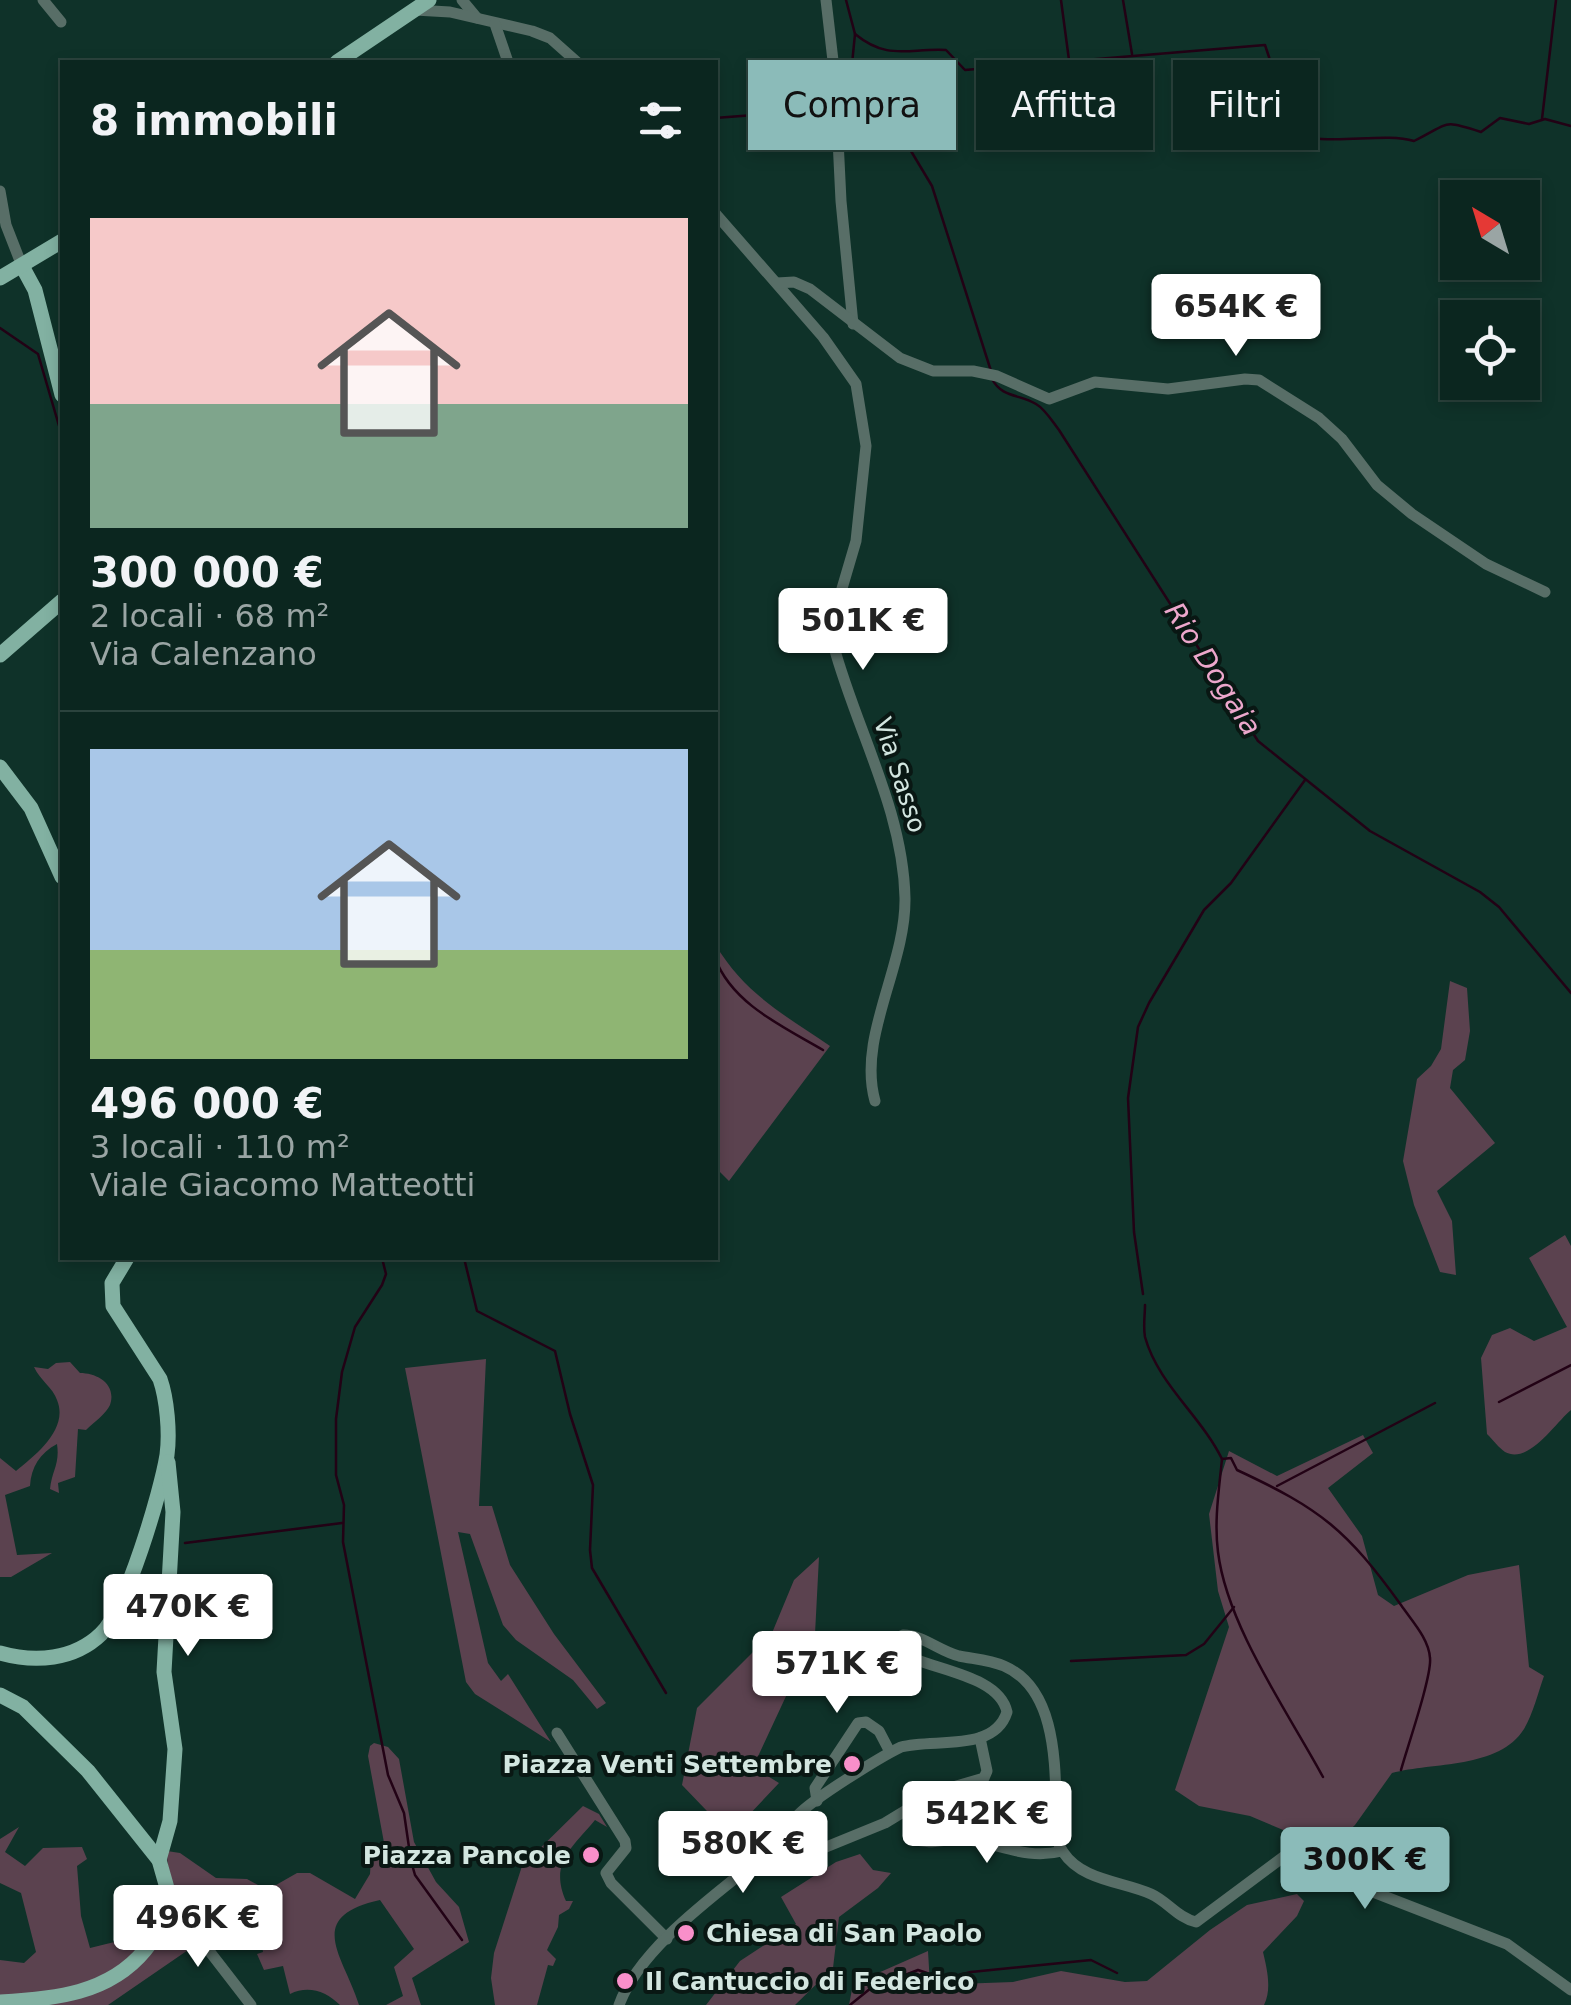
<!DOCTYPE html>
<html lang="it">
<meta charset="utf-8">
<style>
:root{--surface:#0b261f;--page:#142e28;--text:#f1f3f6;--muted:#9aa5a4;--line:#2b433d;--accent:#8bbbb9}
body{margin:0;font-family:"DejaVu Sans",sans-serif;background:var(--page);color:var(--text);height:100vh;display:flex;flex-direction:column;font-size:38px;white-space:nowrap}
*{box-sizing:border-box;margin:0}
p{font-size:32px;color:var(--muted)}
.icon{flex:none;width:55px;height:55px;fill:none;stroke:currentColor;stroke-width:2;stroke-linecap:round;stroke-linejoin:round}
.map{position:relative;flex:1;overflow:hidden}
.details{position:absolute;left:60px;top:60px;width:658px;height:1200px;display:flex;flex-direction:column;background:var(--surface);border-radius:0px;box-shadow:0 5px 15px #0003,0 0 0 2px var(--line)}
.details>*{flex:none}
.banner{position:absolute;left:748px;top:60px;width:672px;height:90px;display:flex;gap:20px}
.needle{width:65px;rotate:322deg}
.tools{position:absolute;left:1440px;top:180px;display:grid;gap:20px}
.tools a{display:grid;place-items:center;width:100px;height:100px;border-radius:0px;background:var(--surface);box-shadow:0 5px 15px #0003,0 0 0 2px var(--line);font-size:50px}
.price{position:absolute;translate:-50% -85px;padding:0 22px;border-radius:10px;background:#fff;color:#222;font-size:32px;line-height:65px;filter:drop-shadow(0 2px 5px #0008)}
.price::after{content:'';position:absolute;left:50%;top:60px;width:30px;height:22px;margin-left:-15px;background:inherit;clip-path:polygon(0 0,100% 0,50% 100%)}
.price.current{background:var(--accent);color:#111}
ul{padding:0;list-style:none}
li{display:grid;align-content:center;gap:20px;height:530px;padding:0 30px}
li+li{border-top:2px solid var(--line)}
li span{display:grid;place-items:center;height:310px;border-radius:0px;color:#555}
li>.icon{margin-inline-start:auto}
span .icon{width:180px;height:180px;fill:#fffc;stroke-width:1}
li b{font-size:42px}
h2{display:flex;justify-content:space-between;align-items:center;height:120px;padding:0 30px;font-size:42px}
.pill{padding:0 35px;border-radius:0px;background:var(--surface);box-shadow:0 5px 15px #0003,0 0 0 2px var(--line);font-size:35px;line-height:90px}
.pill.current{background:var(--accent);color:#111}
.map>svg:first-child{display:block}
</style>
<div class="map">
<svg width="1571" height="2005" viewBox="0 0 1571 2005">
<rect width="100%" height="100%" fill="#0f3229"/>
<g fill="#5b424f">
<path d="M 715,944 C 745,994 783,1014 830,1046 L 729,1181 L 715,1167 Z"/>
<path d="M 1450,981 L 1467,988 L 1470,1031 L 1465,1060 L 1453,1070 L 1450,1088 L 1495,1143 L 1437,1191 L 1452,1221 L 1456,1275 L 1440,1272 L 1414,1205 L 1403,1161 L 1417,1079 L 1431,1066 L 1441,1049 Z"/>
<path d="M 1565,1235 L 1571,1246 L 1571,1410 C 1555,1423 1529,1465 1505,1452 C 1499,1448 1493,1440 1487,1434 L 1481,1358 L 1492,1335 L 1510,1328 L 1534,1341 L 1567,1327 L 1529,1258 Z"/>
<path d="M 486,1359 L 479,1506 L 492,1506 L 510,1565 L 554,1634 L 606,1703 L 597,1709 L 573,1680 L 516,1640 L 503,1625 L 470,1534 L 458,1532 L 488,1663 L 501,1681 L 508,1674 L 551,1742 L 475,1694 L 466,1682 L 405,1368 Z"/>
<path d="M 70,1362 L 80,1373 C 97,1373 117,1384 110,1405 C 106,1414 94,1422 86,1430 L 78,1429 L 75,1477 L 58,1483 L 59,1493 L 50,1489 C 52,1470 60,1464 57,1444 C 40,1453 31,1467 30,1486 L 5,1495 L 17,1555 L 52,1553 L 11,1577 L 0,1577 L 0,1458 L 16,1471 C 36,1455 69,1429 57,1400 C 53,1388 40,1380 34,1367 L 48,1369 L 56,1363 Z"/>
<path d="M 1363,1435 L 1373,1453 L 1328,1488 L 1362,1536 L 1378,1595 L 1394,1606 L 1468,1575 L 1519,1565 L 1529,1667 L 1544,1676 C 1538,1693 1533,1714 1524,1729 C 1499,1769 1433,1762 1392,1773 L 1355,1825 L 1339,1840 L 1319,1845 L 1250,1816 L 1199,1806 L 1175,1790 L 1229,1627 L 1218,1591 L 1209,1514 L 1229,1451 L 1277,1476 Z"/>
<path d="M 819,1557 L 815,1634 L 753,1767 L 779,1783 L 730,1835 L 682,1785 L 697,1708 L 772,1633 L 794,1580 Z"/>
<path d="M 374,1743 L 388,1747 L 399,1759 L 414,1842 L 436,1882 L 459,1907 L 469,1942 L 412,1978 L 421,2005 L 386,2005 L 403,1996 L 394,1967 L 414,1949 L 380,1900 C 303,1917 344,1956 359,2005 L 340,2005 C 326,1991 308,1985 290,1994 L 283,1966 L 264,1970 L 257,1954 L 263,1952 L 261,1940 L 245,1935 L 212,1942 C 191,1913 166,1888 167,1851 L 180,1853 L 216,1878 L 247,1879 L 258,1885 L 276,1885 L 297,1873 L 310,1873 L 355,1899 L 370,1874 L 371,1858 L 385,1848 L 368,1756 L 370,1746 Z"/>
<path d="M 583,1806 L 599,1814 L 607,1827 L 595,1820 C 572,1848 549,1863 566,1901 L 573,1901 L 569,1909 L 559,1915 L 558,1927 L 547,1950 L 556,1959 L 553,1966 L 548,1965 L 537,2005 L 495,2005 L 491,1978 L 494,1953 L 522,1866 Z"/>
<path d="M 19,1827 L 5,1852 L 25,1866 L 43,1848 L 82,1847 L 87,1859 L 77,1866 L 81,1916 L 90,1948 L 167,1929 L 183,1937 L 191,1948 L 108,2005 L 0,2005 L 0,1960 L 24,1963 L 36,1952 L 21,1893 L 0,1883 L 0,1839 Z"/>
<path d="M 860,1854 L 873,1870 L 891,1873 L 878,1888 L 839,1917 L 833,1968 L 795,2005 L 706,2005 L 740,1961 L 796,1924 L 781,1897 L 836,1862 Z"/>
<path d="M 1297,1894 L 1304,1901 L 1297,1916 L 1263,1952 C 1267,1969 1272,1989 1264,2005 L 849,2005 L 853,1984 L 928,1951 L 930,1985 L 1013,1982 L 1061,1971 L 1125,1982 L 1147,1981 L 1210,1930 L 1247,1905 Z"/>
</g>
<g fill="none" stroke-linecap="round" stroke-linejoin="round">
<g stroke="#220215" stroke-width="2.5">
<path d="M 846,0 L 855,34 L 851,74 L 865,93 L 885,110 L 886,128 L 908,146 L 932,186 L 991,371"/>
<path d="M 1061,0 L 1069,60"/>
<path d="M 1123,0 L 1132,54"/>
<path d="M 855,34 C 888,61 908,48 946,50 L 965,70 L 1265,45 L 1271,63 L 1274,119 C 1303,156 1375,129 1414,141 C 1451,123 1440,119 1481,132 L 1500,118 L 1529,124 L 1545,119 L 1571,126"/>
<path d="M 715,118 L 779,113 L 828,79"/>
<path d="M 1542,119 L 1556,0"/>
<path d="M 0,328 L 38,354 L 62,436"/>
<path d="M 992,379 C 1002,398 1020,394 1036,404 C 1045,409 1052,421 1059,430 L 1258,741 L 1370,831 L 1480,892 L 1499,907 L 1571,993"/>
<path d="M 715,958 C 732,1004 784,1027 823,1050"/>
<path d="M 382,1258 L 386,1274 L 382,1285 L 355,1327 L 342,1372 L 336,1419 L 336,1475 L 344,1505 L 343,1542 L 388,1775 L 404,1813 L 411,1861 L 415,1875 L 462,1940"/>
<path d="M 464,1258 L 477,1311 L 555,1351 L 570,1414 L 593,1485 L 590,1550 L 592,1568 L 666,1693"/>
<path d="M 1143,1294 L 1134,1232 L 1128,1098 L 1138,1027 L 1149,1003 L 1204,910 L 1231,883 L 1305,780"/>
<path d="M 1145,1305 C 1145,1315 1143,1327 1145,1337 C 1158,1384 1201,1416 1222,1459 L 1231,1458 L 1237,1470 C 1321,1509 1347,1530 1401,1605 C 1412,1621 1429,1639 1430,1658 C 1432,1676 1407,1748 1401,1770"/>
<path d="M 1499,1402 L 1571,1365"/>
<path d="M 1222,1459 C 1219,1490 1214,1521 1218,1552 C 1227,1626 1288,1712 1323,1777"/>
<path d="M 1277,1486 L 1435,1403"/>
<path d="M 185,1543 L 342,1523"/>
<path d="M 1071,1661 L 1186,1655 L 1204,1644 L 1234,1607"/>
<path d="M 850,2005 L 871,1988 L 918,1970 L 927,1973 L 934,1981 L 971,1972 L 1091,1960 L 1117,1973"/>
</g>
<g stroke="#586e67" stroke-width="11">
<path d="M 43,0 L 61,22"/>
<path d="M 462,0 L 477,18"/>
<path d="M 826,0 L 835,78 L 841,201 L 853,324"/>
<path d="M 415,10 L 450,12 L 532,31 L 550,38 L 577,62"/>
<path d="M 495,24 L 508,62"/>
<path d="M 0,191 L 6,225 L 22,266"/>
<path d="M 715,213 L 823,337 L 856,384 L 866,446 L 856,541 L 833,619 L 834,647 C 857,731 903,810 905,898 C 906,966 857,1037 875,1101"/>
<path d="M 777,283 L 794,282 L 810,289 L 900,358 L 933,371 L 973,371 L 997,376 L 1049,399 L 1095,382 L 1168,389 L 1245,379 L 1259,380 L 1319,418 L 1342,439 L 1377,485 L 1412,514 L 1486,564 L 1545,592"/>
<path d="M 557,1733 L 625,1841 L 626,1848 L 606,1873 L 611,1883 L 667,1939"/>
<path d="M 817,1801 L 815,1788 L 858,1723 L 866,1722 L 879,1731 L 890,1752"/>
<path d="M 790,1826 L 809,1854 L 885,1823 L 936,1792 L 984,1778 L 987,1771 L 980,1738"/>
<path d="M 913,1839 C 931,1845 942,1839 960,1839 C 996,1841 1024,1861 1062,1851"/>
<path d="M 176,1908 L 251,2005"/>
<path d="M 619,2005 C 640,1947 717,1894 763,1856 C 777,1844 786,1828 798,1815 C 813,1799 880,1757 901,1747 C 934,1738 994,1753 1007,1712 C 999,1674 929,1670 899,1652 L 896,1639 L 903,1635 C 923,1635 939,1651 959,1656 C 974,1659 990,1660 1004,1666 C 1053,1687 1055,1755 1056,1800 C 1056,1817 1053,1838 1063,1852 C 1082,1881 1122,1881 1151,1894 C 1167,1901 1178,1918 1196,1922 L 1294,1849 L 1308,1847 L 1350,1883 L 1507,1944 L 1571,1990"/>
</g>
<g stroke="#82b1a2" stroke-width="15">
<path d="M 337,62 L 429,0"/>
<path d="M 22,266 L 35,290 L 62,395"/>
<path d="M 0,278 L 62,241"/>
<path d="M 0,655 L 62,601"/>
<path d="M 0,767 L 31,808 L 62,877"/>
<path d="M 0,1653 C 35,1663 74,1660 101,1634 C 126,1610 161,1492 167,1455 C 170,1433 167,1399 160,1379 L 113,1306 L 112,1283 L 127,1258"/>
<path d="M 0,1695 L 23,1707 L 88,1771 L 159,1860 L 171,1902 L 176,1905 L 175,1910 L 169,1911"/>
<path d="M 159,1860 L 170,1821 L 175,1749 L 164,1672 L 173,1512 L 168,1462"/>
<path d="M 0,2002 C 54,1999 109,1994 145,1950 C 158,1934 166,1920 168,1902"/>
</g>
</g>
<g fill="#f98fca" stroke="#091713" stroke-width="4">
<circle cx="852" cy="1764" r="10"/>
<circle cx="591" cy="1855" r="10"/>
<circle cx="686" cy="1933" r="10"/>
<circle cx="625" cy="1981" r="10"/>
</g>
<g text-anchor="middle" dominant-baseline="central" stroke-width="8" stroke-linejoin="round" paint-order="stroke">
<g font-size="25" fill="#d3e6e0" stroke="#091713">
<text transform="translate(900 775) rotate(72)">Via Sasso</text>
</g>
<g font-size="25" font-weight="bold" fill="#d3e6e0" stroke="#091713" text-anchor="end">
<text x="832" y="1764">Piazza Venti Settembre</text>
<text x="571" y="1855">Piazza Pancole</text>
<text x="706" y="1933" text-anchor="start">Chiesa di San Paolo</text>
<text x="645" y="1981" text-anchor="start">Il Cantuccio di Federico</text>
</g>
<g font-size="28" font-style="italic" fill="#eda7cc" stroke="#091713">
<text transform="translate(1213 669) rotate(57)">Rio Dogaia</text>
</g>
</g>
</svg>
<div class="tools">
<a><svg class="needle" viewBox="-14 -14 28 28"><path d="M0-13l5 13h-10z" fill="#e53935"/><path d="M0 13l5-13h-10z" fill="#9aa5a4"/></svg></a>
<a><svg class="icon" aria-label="locate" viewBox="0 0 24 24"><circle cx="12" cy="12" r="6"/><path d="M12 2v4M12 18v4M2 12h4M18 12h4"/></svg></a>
</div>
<b class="price" style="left:1236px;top:359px">654K €</b>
<b class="price" style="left:863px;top:673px">501K €</b>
<b class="price" style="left:188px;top:1659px">470K €</b>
<b class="price" style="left:837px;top:1716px">571K €</b>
<b class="price" style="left:987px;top:1866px">542K €</b>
<b class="price" style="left:743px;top:1896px">580K €</b>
<b class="price current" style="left:1365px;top:1912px">300K €</b>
<b class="price" style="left:198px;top:1970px">496K €</b>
<div class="banner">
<a class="pill current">Compra</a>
<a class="pill">Affitta</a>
<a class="pill">Filtri</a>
</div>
<section class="details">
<h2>8 immobili<svg class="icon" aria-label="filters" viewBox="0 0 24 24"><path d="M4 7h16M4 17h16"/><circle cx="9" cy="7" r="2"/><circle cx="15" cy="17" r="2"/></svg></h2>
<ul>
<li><span style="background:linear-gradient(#f6c9c9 60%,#7fa58c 0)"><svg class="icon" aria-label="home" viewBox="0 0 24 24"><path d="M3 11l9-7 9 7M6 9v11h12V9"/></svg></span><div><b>300 000 €</b><p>2 locali · 68 m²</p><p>Via Calenzano</p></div></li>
<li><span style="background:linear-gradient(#a9c7e8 65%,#8fb573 0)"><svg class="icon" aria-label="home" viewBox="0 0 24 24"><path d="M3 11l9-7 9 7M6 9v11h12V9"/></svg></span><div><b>496 000 €</b><p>3 locali · 110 m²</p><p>Viale Giacomo Matteotti</p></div></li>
</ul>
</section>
</div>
